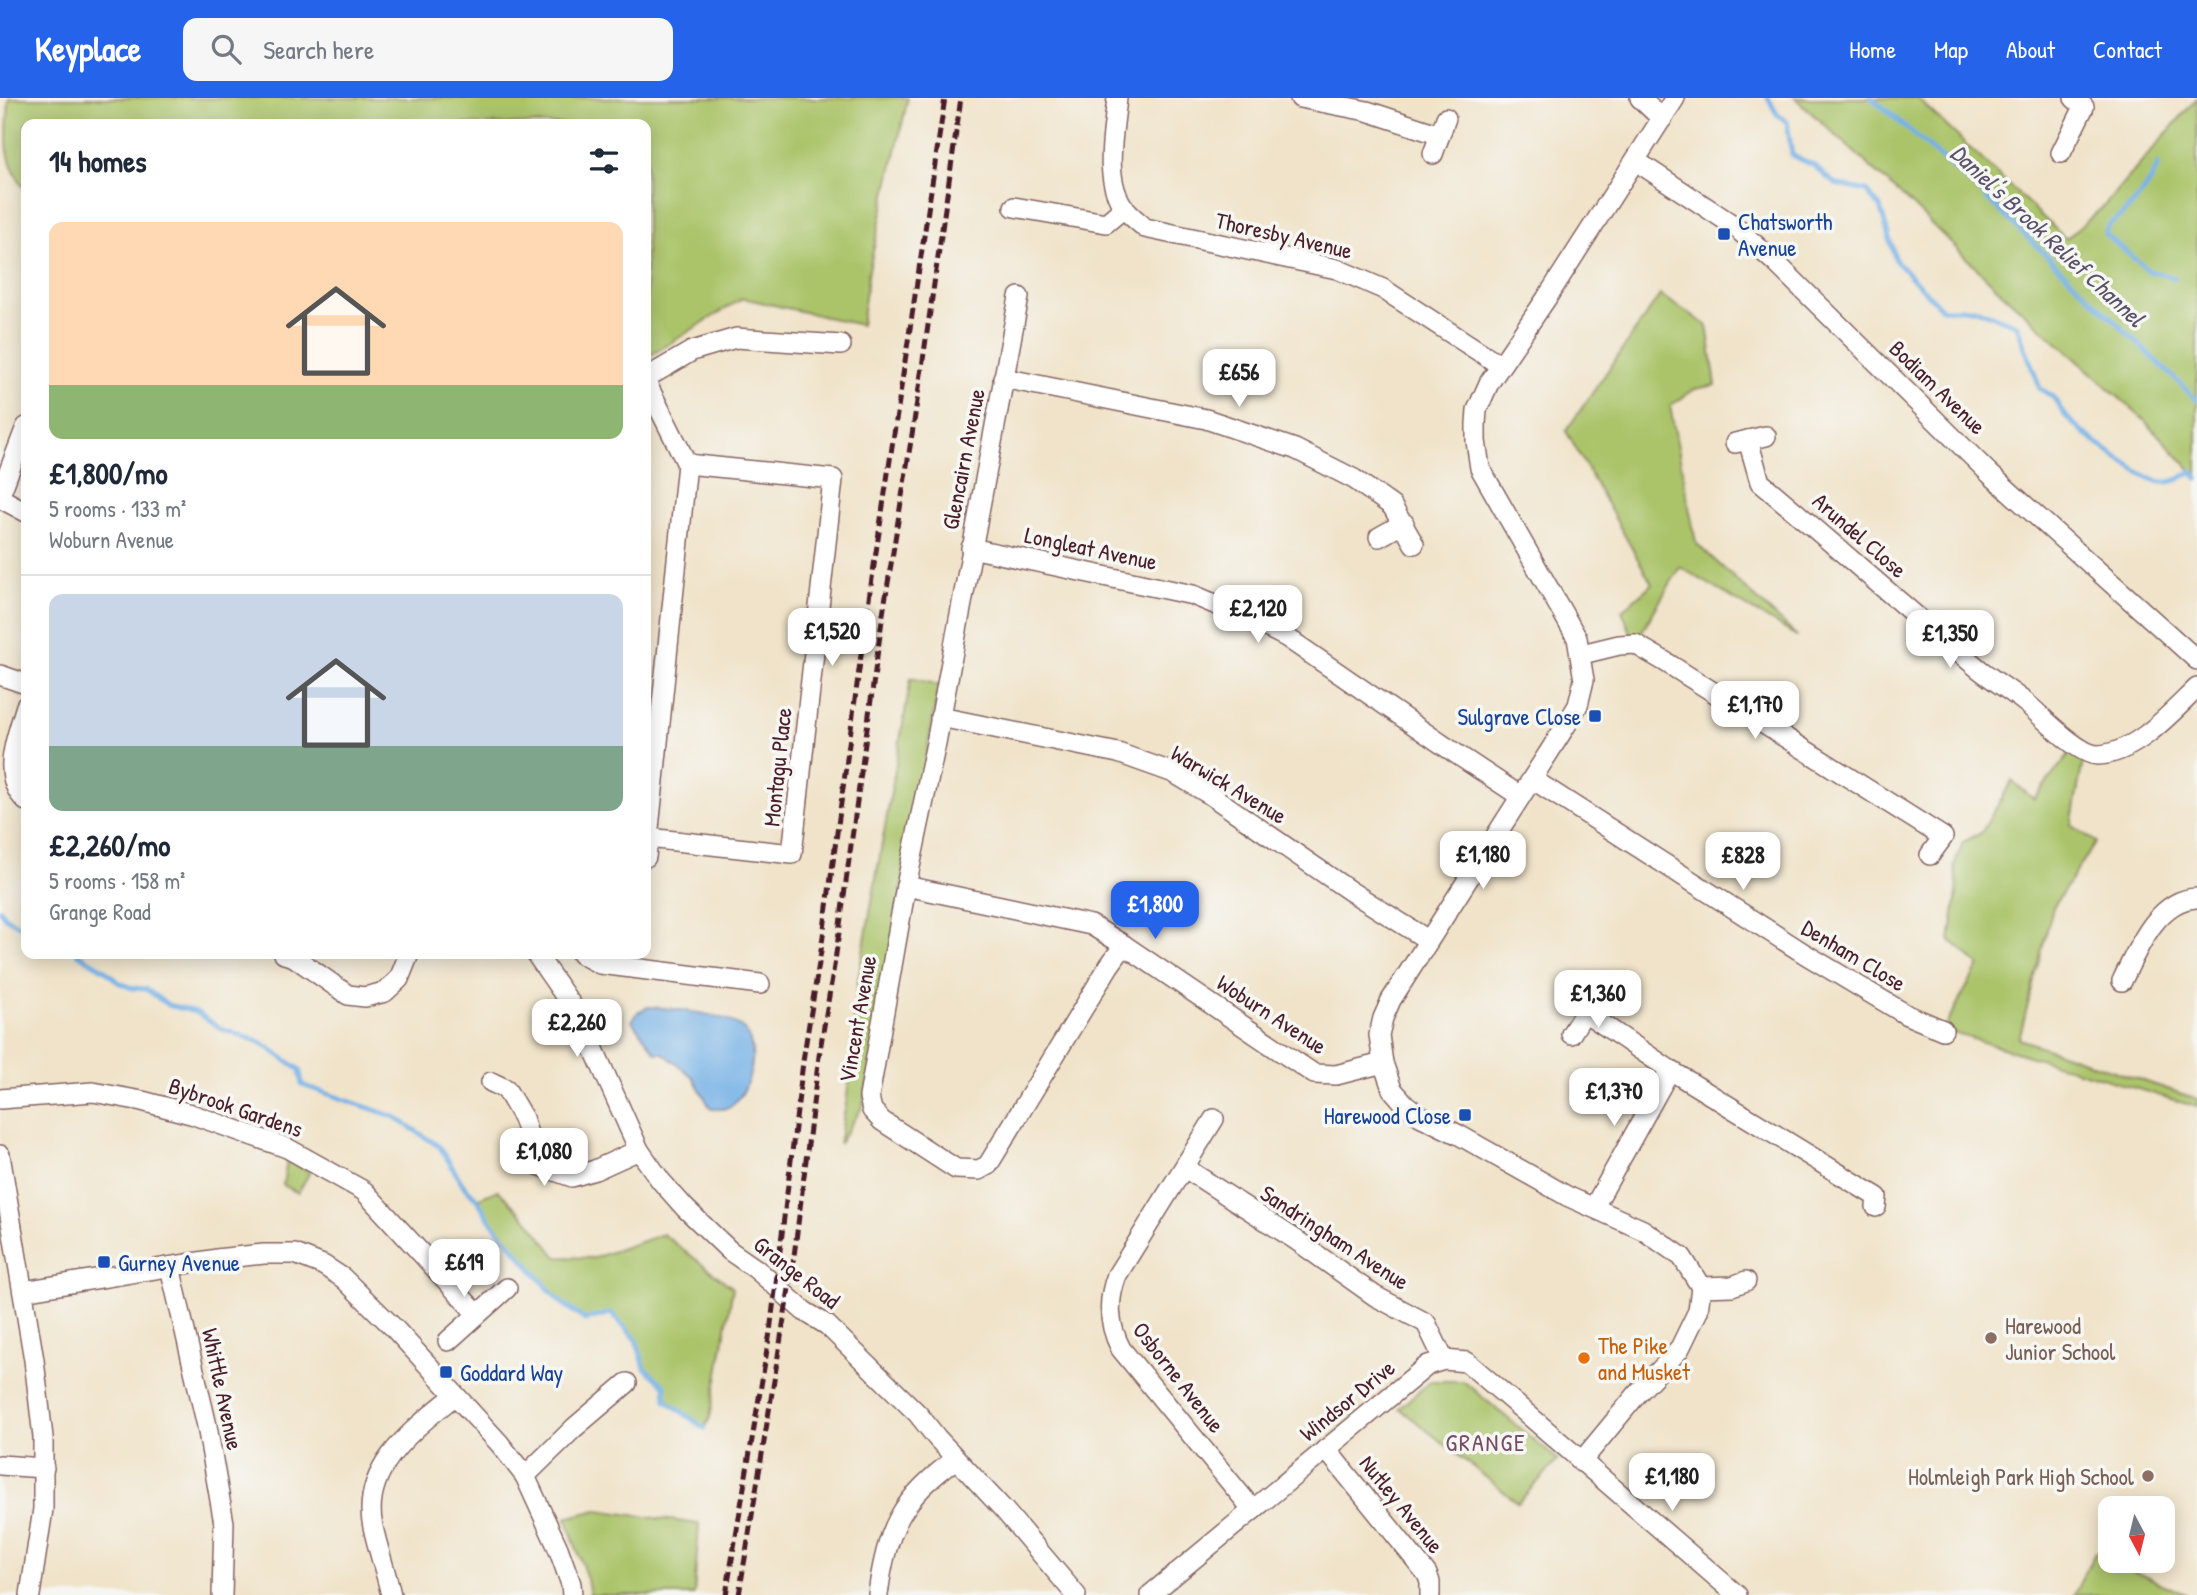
<!DOCTYPE html>
<meta charset="utf-8">
<style>
:root{--surface:#fff;--page:#f6f6f7;--text:#1f2937;--muted:#747a83;--line:#e0e1e3;--accent:#2563eb}
body{margin:0;font-family:"Patrick Hand",sans-serif;background:var(--page);color:var(--text);height:100vh;display:flex;flex-direction:column;font-size:26px;white-space:nowrap}
*{box-sizing:border-box;margin:0}
p{font-size:23px;color:var(--muted)}
.icon{flex:none;width:38px;height:38px;fill:none;stroke:currentColor;stroke-width:2;stroke-linecap:round;stroke-linejoin:round}
.map{position:relative;flex:1;overflow:hidden}
.panel{position:absolute;left:21px;top:21px;width:630px;height:840px;display:flex;flex-direction:column;background:var(--surface);border-radius:14px;box-shadow:0 4px 18px #0003}
.panel>*{flex:none}
.needle{width:46px;rotate:173deg}
.buttons{position:absolute;left:2098px;top:1398px;display:grid;gap:14px}
.buttons a{display:grid;place-items:center;width:77px;height:77px;border-radius:14px;background:var(--surface);box-shadow:0 4px 18px #0003;font-size:35px}
.price{position:absolute;translate:-50% -60px;padding:0 16px;border-radius:14px;background:#fff;color:#222;font-size:23px;line-height:46px;filter:drop-shadow(0 2px 4px #0008)}
.price::after{content:'';position:absolute;left:50%;top:42px;width:21px;height:16px;margin-left:-10px;background:inherit;clip-path:polygon(0 0,100% 0,50% 100%)}
.price.selected{background:var(--accent);color:#fff}
ul{padding:0;list-style:none}
li{display:grid;align-content:center;gap:14px;height:371px;padding:0 28px}
li+li{border-top:2px solid var(--line)}
li span{display:grid;place-items:center;height:217px;border-radius:14px;color:#555}
li>.icon{margin-inline-start:auto}
span .icon{width:126px;height:126px;fill:#fffc;stroke-width:1}
li b{font-size:30px}
h2{display:flex;justify-content:space-between;align-items:center;height:84px;padding:0 28px;font-size:30px}
header{display:flex;align-items:center;gap:42px;box-sizing:border-box;height:98px;padding:0 35px;background:var(--accent);color:#fff}
header strong{font-size:33px}
nav{display:flex;gap:38px;margin-inline-start:auto;font-size:24px}
.search{width:490px;height:63px;background:var(--page);display:flex;align-items:center;gap:18px;box-sizing:border-box;padding:0 24px;border-radius:14px;color:var(--muted);font-size:26px}
.map>svg:first-child{display:block}
</style>
<header>
<strong>Keyplace</strong>
<div class="search"><svg class="icon" aria-label="search" viewBox="0 0 24 24"><circle cx="10" cy="10" r="6"/><path d="M15 15l6 6"/></svg>Search here</div>
<nav><a>Home</a><a>Map</a><a>About</a><a>Contact</a></nav>
</header>
<div class="map">
<svg width="2197" height="1497" viewBox="0 0 2197 1497">
<rect width="100%" height="100%" fill="#f6f6f2"/>
<filter id="ink" filterUnits="userSpaceOnUse"><feTurbulence type="fractalNoise" baseFrequency=".0143" numOctaves="2"/><feDisplacementMap in="SourceGraphic" scale="14" xChannelSelector="R" yChannelSelector="G"/><feConvolveMatrix kernelMatrix="1 2 1 2 8 2 1 2 1" color-interpolation-filters="sRGB"/></filter>
<filter id="wash" filterUnits="userSpaceOnUse"><feTurbulence type="fractalNoise" baseFrequency=".00686" numOctaves="4" result="noise"/><feDisplacementMap in="SourceGraphic" scale="28" xChannelSelector="R" yChannelSelector="G"/><feGaussianBlur stdDeviation="1.57" result="paint"/><feColorMatrix in="noise" values="0 0 0 0 0 0 0 0 0 0 0 0 0 0 0 0 0 1.4 0 .05"/><feComposite in="paint" operator="in"/></filter>
<g filter="url(#wash)">
<rect width="100%" height="100%" fill="#f0e3c9"/>
<g fill="#abc46a" stroke="#7a724a" stroke-width="2">
<path d="M 9,0 L 908,0 L 869,171 L 861,227 L 743,200 L 646,260 L 646,26 L 26,26 L 26,94 C 1,57 7,42 9,0 Z"/>
<path d="M 1795,0 L 1917,0 L 2066,141 L 2104,108 L 2197,0 L 2197,378 L 2144,322 L 2001,194 L 1910,105 Z"/>
<path d="M 1660,197 L 1707,227 L 1716,287 L 1695,291 L 1670,308 L 1696,445 L 1798,539 L 1680,469 L 1641,535 L 1632,538 L 1622,512 L 1652,486 L 1566,333 Z"/>
<path d="M 911,580 L 939,587 L 863,1008 L 839,1046 L 847,1000 L 858,883 Z"/>
<path d="M 2076,647 L 2085,652 L 2071,727 L 2096,744 L 2053,809 L 2019,941 L 2197,1001 L 2197,1009 L 1943,932 L 1979,867 L 1950,842 L 1958,788 L 1954,768 L 1963,744 L 1981,735 L 2012,683 L 2034,701 Z"/>
<path d="M 287,1062 L 310,1074 L 298,1095 L 283,1087 Z"/>
<path d="M 498,1092 L 527,1121 L 557,1159 L 594,1160 L 663,1136 L 733,1190 L 710,1320 L 704,1330 L 666,1302 L 665,1288 L 645,1270 L 636,1241 L 612,1215 L 585,1222 L 558,1202 L 490,1122 L 477,1101 Z"/>
<path d="M 1431,1283 L 1463,1283 L 1558,1362 L 1518,1405 L 1399,1310 Z"/>
<path d="M 597,1412 L 699,1426 L 694,1497 L 590,1497 L 587,1481 L 566,1420 Z"/>
<path d="M 2095,1454 L 2110,1463 L 2187,1497 L 2074,1497 Z"/>
</g>
<path fill="#74b1e6" stroke="#5f6888" stroke-width="2" d="M 648,909 C 669,910 727,916 742,930 C 761,948 751,992 732,1007 C 725,1012 719,1011 711,1011 L 693,979 L 663,955 L 656,955 L 632,923 L 637,915 Z"/>
<g fill="none" stroke-linecap="round" stroke-linejoin="round">
<g stroke="#74b1e6" stroke-width="5">
<path d="M 1768,0 L 1777,16 L 1787,24 L 1792,57 L 1813,67 L 1835,86 L 1866,93 L 1880,109 L 1896,163 L 1942,211 L 1976,211 L 2017,227 L 2040,291 C 2061,302 2052,302 2065,317 C 2076,332 2140,378 2157,383 C 2170,387 2182,380 2192,373 L 2197,380"/>
<path d="M 1872,0 L 1974,88 L 2197,302"/>
<path d="M 2158,66 C 2150,92 2127,114 2107,129 L 2105,136 L 2149,173 L 2175,180"/>
<path d="M 0,812 L 5,819 L 26,831"/>
<path d="M 78,856 L 105,872 L 118,884 L 132,890 L 146,891 L 168,907 L 196,914 L 220,930 L 262,945 L 300,972 L 302,987 L 395,1019 L 440,1049 L 463,1087 L 477,1101 L 490,1122 L 558,1202 L 585,1222 L 611,1215 L 636,1241 L 645,1270 L 665,1288 L 666,1302 L 704,1330"/>
</g>
</g>
</g>
<g filter="url(#ink)">
<g fill="none" stroke-linecap="round" stroke-linejoin="round">
<g stroke="#846462" stroke-width="22">
<g id="minor">
<path d="M 1117,0 C 1114,33 1102,82 1125,111 C 1130,118 1139,124 1145,130 L 1337,171 L 1383,191 L 1500,267"/>
<path d="M 1300,0 L 1367,13 L 1440,37"/>
<path d="M 1640,0 L 1662,21"/>
<path d="M 2061,55 L 2084,9 L 2074,0"/>
<path d="M 1433,56 L 1446,20"/>
<path d="M 1636,63 L 1733,127 L 1777,166 L 1990,376 L 2197,562"/>
<path d="M 1014,109 L 1106,125 L 1124,110"/>
<path d="M 1019,199 L 936,645 L 906,788 L 869,999 L 872,1012 L 882,1023 L 956,1071 L 979,1072 L 988,1067 L 1109,868 L 1124,847"/>
<path d="M 646,280 L 692,253 L 736,240 L 841,247"/>
<path d="M 1003,280 L 1206,321 L 1295,351 L 1354,381 L 1392,408 L 1414,446"/>
<path d="M 646,284 L 687,366"/>
<path d="M 1748,342 L 1760,384 C 1834,446 1905,510 1979,571 C 1994,583 2011,593 2026,605 C 2042,618 2078,657 2098,657 C 2135,656 2172,614 2197,590"/>
<path d="M 1735,345 L 1766,338"/>
<path d="M 0,397 L 26,329"/>
<path d="M 0,400 L 26,414"/>
<path d="M 1379,439 L 1404,425"/>
<path d="M 971,450 L 1193,497 L 1248,520 L 1286,539 L 1443,647 L 1520,698"/>
<path d="M 1582,556 L 1619,547 L 1635,546 L 1664,563 L 1943,739 L 1930,757"/>
<path d="M 0,577 L 26,586"/>
<path d="M 26,608 C 16,641 0,678 26,703"/>
<path d="M 940,619 L 1118,655 L 1174,675 L 1209,696 L 1350,793 L 1428,842"/>
<path d="M 1532,681 L 1805,856 L 1907,917 L 1943,932"/>
<path d="M 648,740 L 792,756 L 833,381 L 687,366"/>
<path d="M 646,759 L 687,366"/>
<path d="M 906,788 L 1091,827 L 1124,847 L 1314,976 L 1336,977 L 1383,965"/>
<path d="M 284,856 L 294,859 L 348,897 L 365,899 L 385,894 L 399,881 L 409,856"/>
<path d="M 536,856 L 579,918 L 639,1052 L 661,1083 L 685,1110 L 730,1153 L 756,1171 L 804,1213 L 827,1227 L 918,1316 L 937,1340 L 1004,1412 L 1076,1497"/>
<path d="M 581,856 L 600,866 L 760,886"/>
<path d="M 2122,883 C 2137,852 2157,801 2197,800"/>
<path d="M 1586,915 L 1670,972 L 1877,1099 L 1876,1109"/>
<path d="M 1571,936 L 1589,907"/>
<path d="M 491,984 L 506,991 L 523,1020 L 538,1067 L 572,1079 L 595,1072 L 639,1052"/>
<path d="M 0,1001 L 93,994 L 142,1003 L 191,1016 L 287,1050 L 364,1093 L 477,1216"/>
<path d="M 1214,1021 L 1117,1177 C 1107,1203 1108,1226 1121,1251 L 1253,1412"/>
<path d="M 0,1057 L 34,1262 L 43,1339 L 43,1411 L 30,1497"/>
<path d="M 1185,1070 L 1296,1142 L 1375,1198 L 1426,1225 L 1444,1262"/>
<path d="M 1594,1109 L 1670,972"/>
<path d="M 170,1169 L 207,1328 L 224,1425 L 222,1497"/>
<path d="M 1701,1189 L 1732,1188 L 1746,1183"/>
<path d="M 23,1193 L 216,1161 L 264,1156 L 295,1156 L 323,1167 L 343,1180 L 394,1230 L 500,1346 L 525,1378 L 558,1450 L 571,1486 L 572,1497"/>
<path d="M 448,1243 L 507,1190"/>
<path d="M 1326,1351 L 1427,1476 L 1430,1484 L 1430,1497"/>
<path d="M 1581,1364 L 1638,1295 L 1679,1252 L 1698,1213 L 1701,1189 L 1682,1159 L 1643,1132 L 1567,1098 L 1459,1037 L 1420,1018 L 1405,1006 L 1392,991 L 1383,965 L 1379,937 L 1383,920 L 1391,902 L 1565,629 L 1578,607 L 1584,582 L 1577,540 L 1480,370 L 1476,343 L 1476,326 L 1477,312 L 1489,285 L 1546,201 L 1675,0"/>
<path d="M 0,1367 L 44,1370"/>
<path d="M 525,1378 L 574,1330 L 627,1285"/>
<path d="M 391,1497 C 386,1474 378,1452 373,1429 C 360,1370 414,1331 454,1298"/>
<path d="M 878,1497 C 886,1431 902,1399 956,1361"/>
<path d="M 1150,1497 L 1428,1267 L 1444,1262 L 1467,1264 L 1737,1497"/>
</g>
</g>
<use href="#minor" stroke="#fff" stroke-width="19"/>
<g stroke="#4a1f2b" stroke-width="5" stroke-dasharray="10 5" stroke-linecap="butt">
<path d="M 726,1497 L 770,1234 L 804,956 L 821,853 L 866,520 L 945,0"/>
<path d="M 739,1497 L 793,1166 L 819,958 L 836,856 L 882,522 L 914,324 L 961,0"/>
</g>
</g>
</g>
<g fill="#1a4fb4" stroke="#f6f6f2" stroke-width="2.5">
<rect x="1717" y="129" width="14" height="14" rx="3.5"/>
<rect x="1588" y="611" width="14" height="14" rx="3.5"/>
<rect x="1458" y="1010" width="14" height="14" rx="3.5"/>
<rect x="97" y="1157" width="14" height="14" rx="3.5"/>
<rect x="439" y="1267" width="14" height="14" rx="3.5"/>
</g>
<g fill="#8d6e63" stroke="#f6f6f2" stroke-width="2.5">
<circle cx="1991" cy="1240" r="7"/>
<circle cx="2148" cy="1378" r="7"/>
</g>
<circle fill="#e8710a" stroke="#f6f6f2" stroke-width="2.5" cx="1584" cy="1260" r="7"/>
<g text-anchor="middle" dominant-baseline="central" stroke-width="7" stroke-linejoin="round" paint-order="stroke">
<g font-size="23" fill="#164399" stroke="#f6f6f2" text-anchor="start">
<text x="1738" y="123">Chatsworth<tspan x="1738" dy="26">Avenue</tspan></text>
<text x="1581" y="618" text-anchor="end">Sulgrave Close</text>
<text x="1451" y="1017" text-anchor="end">Harewood Close</text>
<text x="118" y="1164">Gurney Avenue</text>
<text x="460" y="1274">Goddard Way</text>
</g>
<g font-size="23" fill="#4a1f2b" stroke="#f6f6f2">
<text transform="translate(1284 137) rotate(13)">Thoresby Avenue</text>
<text transform="translate(1938 289) rotate(44)">Bodiam Avenue</text>
<text transform="translate(963 361) rotate(-79)">Glencairn Avenue</text>
<text transform="translate(1860 437) rotate(41)">Arundel Close</text>
<text transform="translate(1091 450) rotate(12)">Longleat Avenue</text>
<text transform="translate(777 669) rotate(-84)">Montagu Place</text>
<text transform="translate(1229 686) rotate(31)">Warwick Avenue</text>
<text transform="translate(1854 857) rotate(31)">Denham Close</text>
<text transform="translate(1272 916) rotate(33)">Woburn Avenue</text>
<text transform="translate(857 921) rotate(-80)">Vincent Avenue</text>
<text transform="translate(236 1009) rotate(19)">Bybrook Gardens</text>
<text transform="translate(1335 1139) rotate(33)">Sandringham Avenue</text>
<text transform="translate(797 1174) rotate(38)">Grange Road</text>
<text transform="translate(1179 1279) rotate(52)">Osborne Avenue</text>
<text transform="translate(223 1291) rotate(78)">Whittle Avenue</text>
<text transform="translate(1347 1302) rotate(-39)">Windsor Drive</text>
<text transform="translate(1402 1406) rotate(51)">Nutley Avenue</text>
</g>
<g font-size="23" fill="#785e54" stroke="#f6f6f2" text-anchor="start">
<text x="2005" y="1227">Harewood<tspan x="2005" dy="26">Junior School</tspan></text>
<text x="2134" y="1378" text-anchor="end">Holmleigh Park High School</text>
</g>
<g font-size="23" fill="#c56008" stroke="#f6f6f2" text-anchor="start">
<text x="1598" y="1247">The Pike<tspan x="1598" dy="26">and Musket</tspan></text>
</g>
<g font-size="24" font-style="italic" fill="#59526c" stroke="#f6f6f2">
<text transform="translate(2048 137) rotate(43)">Daniel's Brook Relief Channel</text>
</g>
<g font-size="24" letter-spacing="2" fill="#754d66" stroke="#f6f6f2">
<text x="1486" y="1344">GRANGE</text>
</g>
</g>
</svg>
<div class="buttons">
<a><svg class="needle" viewBox="-14 -14 28 28"><path d="M0-13l5 13h-10z" fill="#e53935"/><path d="M0 13l5-13h-10z" fill="#747a83"/></svg></a>
</div>
<b class="price" style="left:1239px;top:311px">£656</b>
<b class="price" style="left:1258px;top:547px">£2,120</b>
<b class="price" style="left:832px;top:570px">£1,520</b>
<b class="price" style="left:1950px;top:572px">£1,350</b>
<b class="price" style="left:1755px;top:643px">£1,170</b>
<b class="price" style="left:1483px;top:793px">£1,180</b>
<b class="price" style="left:1743px;top:794px">£828</b>
<b class="price selected" style="left:1155px;top:843px">£1,800</b>
<b class="price" style="left:1598px;top:932px">£1,360</b>
<b class="price" style="left:577px;top:961px">£2,260</b>
<b class="price" style="left:1614px;top:1030px">£1,370</b>
<b class="price" style="left:544px;top:1090px">£1,080</b>
<b class="price" style="left:464px;top:1201px">£619</b>
<b class="price" style="left:1672px;top:1415px">£1,180</b>
<section class="panel">
<h2>14 homes<svg class="icon" aria-label="filters" viewBox="0 0 24 24"><path d="M4 7h16M4 17h16"/><circle cx="9" cy="7" r="2"/><circle cx="15" cy="17" r="2"/></svg></h2>
<ul>
<li><span style="background:linear-gradient(#ffd9b3 75%,#8fb573 0)"><svg class="icon" aria-label="home" viewBox="0 0 24 24"><path d="M3 11l9-7 9 7M6 9v11h12V9"/></svg></span><div><b>£1,800/mo</b><p>5 rooms · 133 m²</p><p>Woburn Avenue</p></div></li>
<li><span style="background:linear-gradient(#c9d6e8 70%,#7fa58c 0)"><svg class="icon" aria-label="home" viewBox="0 0 24 24"><path d="M3 11l9-7 9 7M6 9v11h12V9"/></svg></span><div><b>£2,260/mo</b><p>5 rooms · 158 m²</p><p>Grange Road</p></div></li>
</ul>
</section>
</div>
